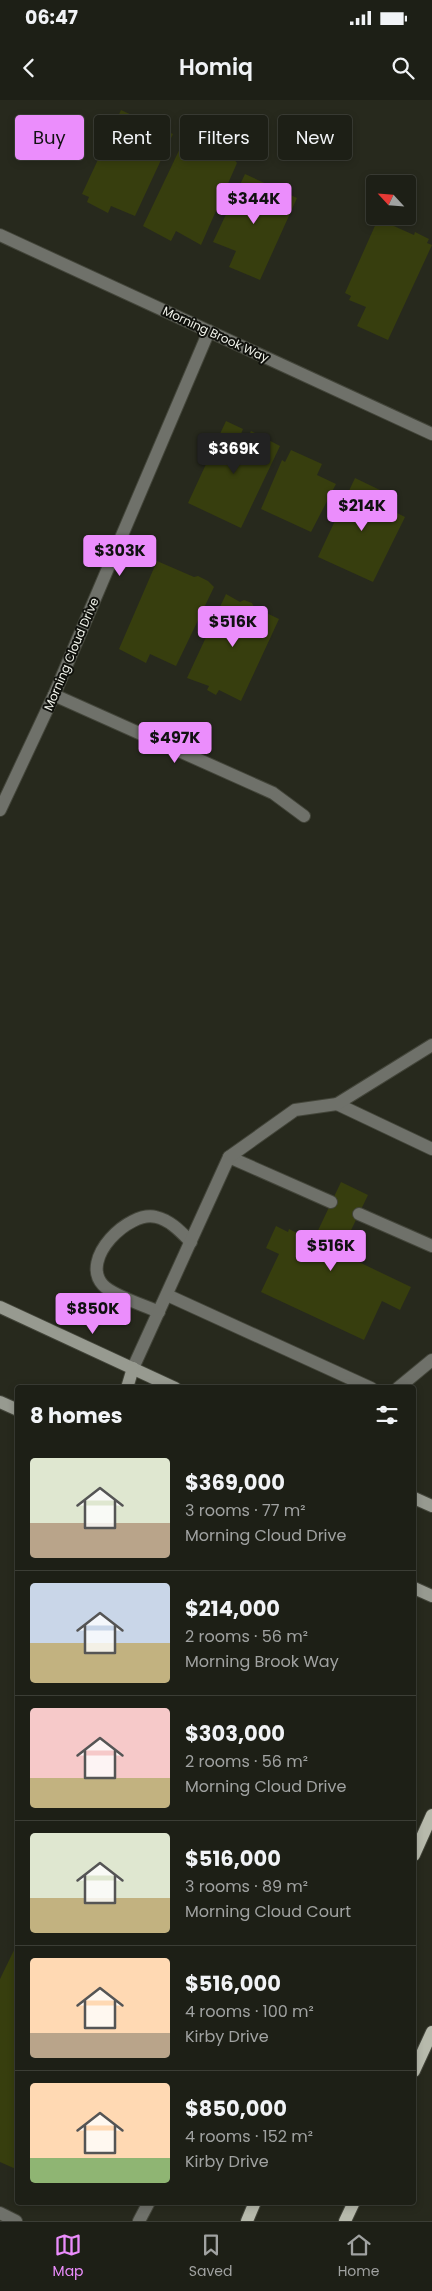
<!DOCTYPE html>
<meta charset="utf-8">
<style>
:root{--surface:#1d1f16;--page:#2a2c23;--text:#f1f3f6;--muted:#a0a2a1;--line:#3b3d35;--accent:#eb8dfc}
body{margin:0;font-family:Poppins,sans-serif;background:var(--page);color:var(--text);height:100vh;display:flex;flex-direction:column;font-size:19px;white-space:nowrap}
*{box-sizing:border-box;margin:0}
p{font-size:16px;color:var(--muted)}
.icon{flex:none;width:28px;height:28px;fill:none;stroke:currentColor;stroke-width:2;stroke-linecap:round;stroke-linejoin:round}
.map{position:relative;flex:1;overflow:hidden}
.sheet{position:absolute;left:15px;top:1285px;width:401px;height:820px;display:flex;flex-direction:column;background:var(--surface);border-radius:5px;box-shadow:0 2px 8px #0003,0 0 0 1px var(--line)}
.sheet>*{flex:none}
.top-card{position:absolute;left:15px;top:15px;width:402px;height:45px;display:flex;gap:10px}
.needle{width:32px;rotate:296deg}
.tools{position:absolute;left:366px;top:75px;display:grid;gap:10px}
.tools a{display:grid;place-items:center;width:50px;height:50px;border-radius:5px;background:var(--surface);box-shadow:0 2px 8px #0003,0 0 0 1px var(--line);font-size:25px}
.price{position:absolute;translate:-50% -42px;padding:0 11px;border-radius:5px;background:var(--accent);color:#111;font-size:16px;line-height:32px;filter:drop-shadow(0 1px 2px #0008)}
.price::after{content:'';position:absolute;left:50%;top:30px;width:15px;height:11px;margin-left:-8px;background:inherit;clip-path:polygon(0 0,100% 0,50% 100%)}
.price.active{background:#222;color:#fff}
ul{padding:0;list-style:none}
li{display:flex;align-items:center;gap:15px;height:125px;padding:0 15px}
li+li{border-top:1px solid var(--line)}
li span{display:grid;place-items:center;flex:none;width:140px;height:100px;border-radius:5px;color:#555}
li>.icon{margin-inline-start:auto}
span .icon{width:60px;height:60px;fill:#fffc;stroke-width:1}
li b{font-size:21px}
h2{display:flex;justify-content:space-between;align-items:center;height:60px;padding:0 15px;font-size:21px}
.pill{padding:0 18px;border-radius:5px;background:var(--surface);box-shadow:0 2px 8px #0003,0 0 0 1px var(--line);font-size:18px;line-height:45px}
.pill.active{background:var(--accent);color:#111}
.status{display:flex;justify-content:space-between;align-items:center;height:35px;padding:0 25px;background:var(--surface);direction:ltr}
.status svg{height:14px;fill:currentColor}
header{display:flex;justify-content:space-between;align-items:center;height:65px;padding:0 15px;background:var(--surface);font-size:22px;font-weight:600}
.dock{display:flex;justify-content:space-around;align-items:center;height:70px;border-top:1px solid var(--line);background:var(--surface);font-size:14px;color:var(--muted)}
.dock a{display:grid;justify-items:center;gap:2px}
.dock .active{color:var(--accent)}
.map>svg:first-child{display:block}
</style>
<div class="status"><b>06:47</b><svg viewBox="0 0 49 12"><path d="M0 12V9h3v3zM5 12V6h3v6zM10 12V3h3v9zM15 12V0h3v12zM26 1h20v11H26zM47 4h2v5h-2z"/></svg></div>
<header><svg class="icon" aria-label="back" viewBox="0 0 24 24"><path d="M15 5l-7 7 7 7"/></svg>Homiq<svg class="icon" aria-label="search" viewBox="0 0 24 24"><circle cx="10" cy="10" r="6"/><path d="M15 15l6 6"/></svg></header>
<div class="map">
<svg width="432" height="2121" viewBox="0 0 432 2121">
<rect width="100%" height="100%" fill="#27291d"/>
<g fill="#373e0e">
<path d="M 121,10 L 136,17 L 138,16 L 147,20 L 148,23 L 173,34 L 135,116 L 111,106 L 108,113 L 87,102 L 89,97 L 82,94 Z"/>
<path d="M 184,40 L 219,55 L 222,53 L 232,57 L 237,63 L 201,145 L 176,131 L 171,141 L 143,126 Z"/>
<path d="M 245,74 L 297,98 L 260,180 L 229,167 L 236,151 L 213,142 Z"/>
<path d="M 378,119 L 414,135 L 415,132 L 429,139 L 427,143 L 432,145 L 388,240 L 357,226 L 366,207 L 349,200 L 351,196 L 345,193 Z"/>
<path d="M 226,321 L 243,329 L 239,339 L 246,342 L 251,331 L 280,346 L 241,428 L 188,403 Z"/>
<path d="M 291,350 L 322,364 L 317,375 L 336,384 L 311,432 L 261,409 L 282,360 L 285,362 Z"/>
<path d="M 355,378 L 384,392 L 379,404 L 405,417 L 373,482 L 318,457 Z"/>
<path d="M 157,461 L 194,477 L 198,476 L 208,481 L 214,487 L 176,566 L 150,554 L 146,563 L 119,549 Z"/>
<path d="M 226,494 L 240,502 L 244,500 L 252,503 L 254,507 L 279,519 L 241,601 L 219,590 L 216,595 L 207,590 L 209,586 L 187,578 Z"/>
<path d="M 341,1082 L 368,1095 L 340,1153 L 411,1187 L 400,1210 L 382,1201 L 364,1240 L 261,1192 L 279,1154 L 266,1148 L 276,1126 L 288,1132 L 289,1129 L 313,1141 Z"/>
<path d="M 18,1842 L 18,2070 L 0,2062 L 0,1879 Z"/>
</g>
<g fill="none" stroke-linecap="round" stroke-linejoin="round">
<g stroke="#43453a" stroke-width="14">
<g id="lane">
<path d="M 337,1004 L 432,1049"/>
<path d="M 229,1057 L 331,1102"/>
<path d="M 359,1114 L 432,1146"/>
<path d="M 167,1195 L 371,1288"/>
<path d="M 159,1212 C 144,1205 113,1196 103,1185 C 79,1159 129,1110 156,1117 C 170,1120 181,1132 191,1142"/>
<path d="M 133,1268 L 229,1057 L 295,1010 L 337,1004 L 432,945"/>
<path d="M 398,1288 L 432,1260"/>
<path d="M 0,2113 L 16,2121"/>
<path d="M 139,2121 L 149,2102"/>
</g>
</g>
<g stroke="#43453a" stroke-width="14">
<g id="street">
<path d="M 0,135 L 432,334"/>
<path d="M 54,595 L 273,693 L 304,716"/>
<path d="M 0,710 L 54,595 L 209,231"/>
</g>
</g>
<g stroke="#43453a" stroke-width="14">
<g id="secondary">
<path d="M 0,1207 L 175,1288"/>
<path d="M 127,1288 L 133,1268"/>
<path d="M 0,1302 L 18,1310"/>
<path d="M 414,1398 L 432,1406"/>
<path d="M 414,1488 L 432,1496"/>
</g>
</g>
<g stroke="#43453a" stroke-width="14">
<g id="primary">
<path d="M 414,1755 L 432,1715"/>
<path d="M 414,1971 L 432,1932"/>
<path d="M 247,2121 L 255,2102"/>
<path d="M 345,2121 L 354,2102"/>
</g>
</g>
<use href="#lane" stroke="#6f716a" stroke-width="12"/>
<use href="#street" stroke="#6f716a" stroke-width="12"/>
<use href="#secondary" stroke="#979a90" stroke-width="12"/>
<use href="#primary" stroke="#b7baac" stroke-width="12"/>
</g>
<g text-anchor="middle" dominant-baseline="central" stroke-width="4" stroke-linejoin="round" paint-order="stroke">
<g font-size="12" fill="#f2f4ec" stroke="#10110c">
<text transform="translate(216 234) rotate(25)">Morning Brook Way</text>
<text transform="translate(71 554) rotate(-67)">Morning Cloud Drive</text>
</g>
</g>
</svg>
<div class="tools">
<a><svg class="needle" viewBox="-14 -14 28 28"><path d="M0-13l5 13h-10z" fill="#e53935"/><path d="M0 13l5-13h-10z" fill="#a0a2a1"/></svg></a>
</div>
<b class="price" style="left:254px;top:125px">$344K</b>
<b class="price active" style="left:234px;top:375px">$369K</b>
<b class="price" style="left:362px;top:432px">$214K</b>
<b class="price" style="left:120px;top:477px">$303K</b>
<b class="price" style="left:233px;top:548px">$516K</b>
<b class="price" style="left:175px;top:664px">$497K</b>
<b class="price" style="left:331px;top:1172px">$516K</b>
<b class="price" style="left:93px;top:1235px">$850K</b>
<div class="top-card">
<a class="pill active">Buy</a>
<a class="pill">Rent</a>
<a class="pill">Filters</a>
<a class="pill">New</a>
</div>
<section class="sheet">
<h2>8 homes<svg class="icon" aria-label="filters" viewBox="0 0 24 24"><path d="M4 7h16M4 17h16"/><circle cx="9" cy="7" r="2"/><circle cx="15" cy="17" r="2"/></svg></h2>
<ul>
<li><span style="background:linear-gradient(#dfe7d0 65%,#b9a48a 0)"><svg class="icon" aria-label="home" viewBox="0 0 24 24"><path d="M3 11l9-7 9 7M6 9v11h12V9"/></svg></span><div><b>$369,000</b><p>3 rooms · 77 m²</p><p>Morning Cloud Drive</p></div></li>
<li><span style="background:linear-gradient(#c9d6e8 60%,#c2b280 0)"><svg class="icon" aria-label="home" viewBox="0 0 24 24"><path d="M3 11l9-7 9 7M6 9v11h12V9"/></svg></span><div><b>$214,000</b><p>2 rooms · 56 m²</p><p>Morning Brook Way</p></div></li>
<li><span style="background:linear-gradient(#f6c9c9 70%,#c2b280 0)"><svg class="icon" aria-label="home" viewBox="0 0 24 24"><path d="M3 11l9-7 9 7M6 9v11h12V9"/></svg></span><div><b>$303,000</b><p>2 rooms · 56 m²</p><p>Morning Cloud Drive</p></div></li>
<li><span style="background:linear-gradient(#dfe7d0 65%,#c2b280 0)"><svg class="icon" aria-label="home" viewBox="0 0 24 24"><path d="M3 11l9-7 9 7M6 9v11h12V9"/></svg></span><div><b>$516,000</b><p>3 rooms · 89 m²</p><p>Morning Cloud Court</p></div></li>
<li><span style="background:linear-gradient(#ffd9b3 75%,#b9a48a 0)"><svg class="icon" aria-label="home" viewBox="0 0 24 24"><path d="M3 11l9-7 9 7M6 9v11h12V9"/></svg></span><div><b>$516,000</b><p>4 rooms · 100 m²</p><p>Kirby Drive</p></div></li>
<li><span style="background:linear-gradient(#ffd9b3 75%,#8fb573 0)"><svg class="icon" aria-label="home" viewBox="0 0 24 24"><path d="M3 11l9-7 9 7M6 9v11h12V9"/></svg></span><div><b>$850,000</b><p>4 rooms · 152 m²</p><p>Kirby Drive</p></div></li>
</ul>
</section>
</div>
<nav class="dock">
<a class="active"><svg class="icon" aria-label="map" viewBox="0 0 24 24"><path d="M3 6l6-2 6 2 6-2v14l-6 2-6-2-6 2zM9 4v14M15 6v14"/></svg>Map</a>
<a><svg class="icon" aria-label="saved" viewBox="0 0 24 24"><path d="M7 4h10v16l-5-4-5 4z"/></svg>Saved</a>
<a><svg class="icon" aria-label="home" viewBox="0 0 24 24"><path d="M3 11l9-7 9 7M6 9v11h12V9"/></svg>Home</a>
</nav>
